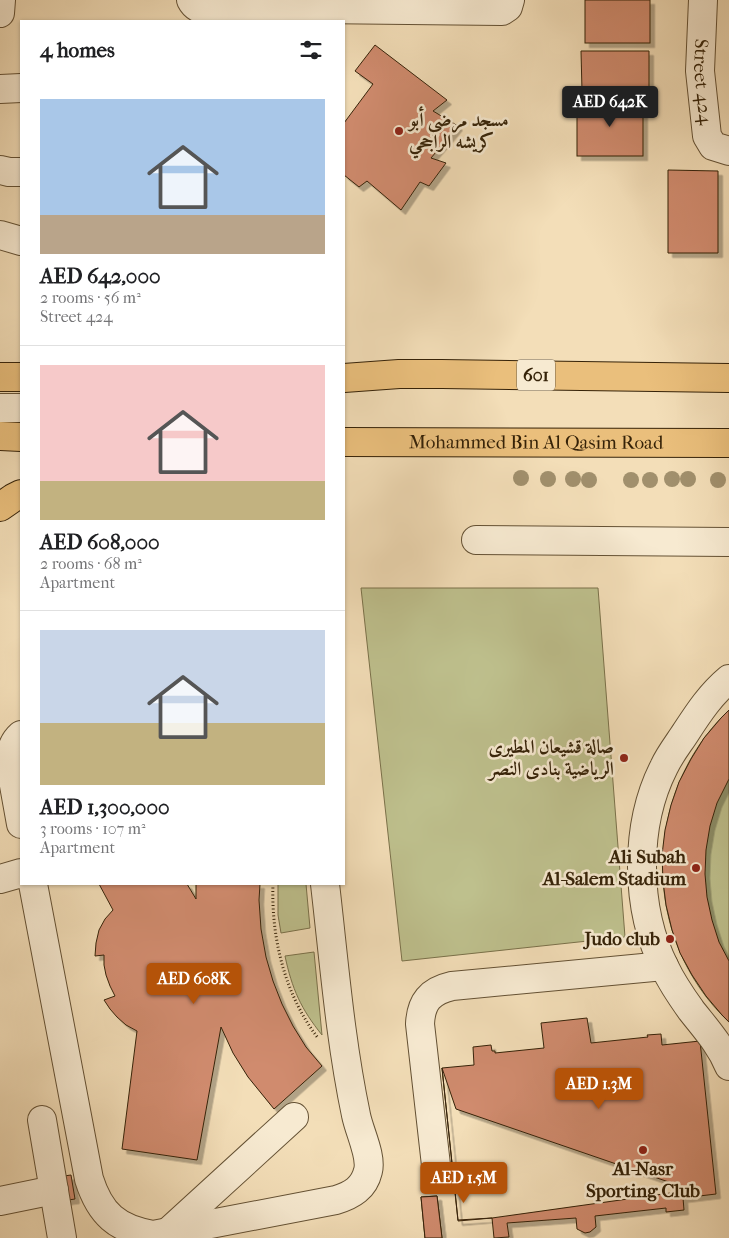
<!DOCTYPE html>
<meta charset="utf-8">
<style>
:root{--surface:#fff;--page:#f6f6f6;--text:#202124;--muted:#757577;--line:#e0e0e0;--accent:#b45309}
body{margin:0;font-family:"IM FELL French Canon",Amiri,serif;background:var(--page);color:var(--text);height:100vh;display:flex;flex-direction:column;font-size:19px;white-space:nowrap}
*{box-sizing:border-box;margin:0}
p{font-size:16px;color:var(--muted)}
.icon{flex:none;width:28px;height:28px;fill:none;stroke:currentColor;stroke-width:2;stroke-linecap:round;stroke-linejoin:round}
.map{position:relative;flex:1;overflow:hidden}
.drawer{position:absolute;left:20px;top:20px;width:325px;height:865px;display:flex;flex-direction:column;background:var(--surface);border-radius:0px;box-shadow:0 1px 4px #0004}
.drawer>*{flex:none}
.price{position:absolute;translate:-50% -42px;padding:0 11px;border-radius:5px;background:var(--accent);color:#fff;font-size:16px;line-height:32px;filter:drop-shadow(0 1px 2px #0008)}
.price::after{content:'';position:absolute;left:50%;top:30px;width:15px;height:11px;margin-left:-8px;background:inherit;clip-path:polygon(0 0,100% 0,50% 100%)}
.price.active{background:#222;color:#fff}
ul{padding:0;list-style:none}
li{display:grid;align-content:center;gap:10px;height:265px;padding:0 20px}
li+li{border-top:1px solid var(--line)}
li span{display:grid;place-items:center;height:155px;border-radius:0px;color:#555}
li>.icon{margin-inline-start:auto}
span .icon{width:90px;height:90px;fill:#fffc;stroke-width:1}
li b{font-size:21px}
h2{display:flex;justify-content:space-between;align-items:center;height:60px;padding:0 20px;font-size:21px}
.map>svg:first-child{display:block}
</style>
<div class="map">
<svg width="729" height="1238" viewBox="0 0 729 1238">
<defs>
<filter id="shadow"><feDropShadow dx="4.5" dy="4.5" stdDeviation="0" flood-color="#0004"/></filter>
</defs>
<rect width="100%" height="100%" fill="#f3deb8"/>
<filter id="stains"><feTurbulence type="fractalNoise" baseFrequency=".004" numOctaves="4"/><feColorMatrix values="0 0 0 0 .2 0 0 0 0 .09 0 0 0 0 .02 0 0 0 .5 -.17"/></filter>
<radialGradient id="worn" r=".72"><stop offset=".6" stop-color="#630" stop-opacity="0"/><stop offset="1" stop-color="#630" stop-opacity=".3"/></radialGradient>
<g fill="#bec08d" stroke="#7a714a">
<path d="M 361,588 L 598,588 L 625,937 L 402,961 Z"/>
<path d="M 729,710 L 729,1022 C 640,939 641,793 729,710 Z"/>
<path d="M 278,884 L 306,884 L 310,928 L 281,933 L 278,915 Z"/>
<path d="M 314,952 L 322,1035 C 301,1009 292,989 285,956 Z"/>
</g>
<g fill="#d08b6e" stroke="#352208" filter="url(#shadow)">
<rect x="585" y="0" width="65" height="43"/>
<path d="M 375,45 L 447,100 L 433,111 L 458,126 L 431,158 L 446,163 L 429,186 L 420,182 L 401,210 L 367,181 L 359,187 L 344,175 L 344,137 L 345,136 L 344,136 L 344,123 L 373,84 L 355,71 Z"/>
<path d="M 581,51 L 649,51 L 649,91 L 582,91 Z"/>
<rect x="577" y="99" width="66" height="57"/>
<path d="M 668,170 L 718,171 L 718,253 L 668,253 Z"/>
<path d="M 729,710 L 729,779 L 717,803 L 710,826 L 706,850 L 705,874 L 707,897 L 712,920 L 719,942 L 729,961 L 729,1022 L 722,1015 L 706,996 L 692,975 L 680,953 L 672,930 L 666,905 L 663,881 L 662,855 L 665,830 L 671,805 L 679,782 L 691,759 L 704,738 L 721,718 Z"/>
<path d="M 99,884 L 187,884 L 196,899 L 196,884 L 260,884 L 259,900 L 261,929 L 266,957 L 273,981 L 282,1004 L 293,1026 L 306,1047 L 322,1066 L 274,1109 L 248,1077 L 233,1053 L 221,1027 L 197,1160 L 122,1149 L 137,1031 L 126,1025 L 117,1017 L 110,1009 L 104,1000 L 115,996 L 110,986 L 106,975 L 104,965 L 104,955 L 95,956 L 96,943 L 99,930 L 105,919 L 113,910 Z"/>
<path d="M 587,1018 L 591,1043 L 648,1037 L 647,1035 L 661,1034 L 662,1045 L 700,1041 L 716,1194 L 683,1198 L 684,1210 L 666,1212 L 666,1208 L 595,1216 L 596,1227 L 590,1232 L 585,1233 L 577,1229 L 576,1218 L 507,1223 L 509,1237 L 494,1238 L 492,1218 L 692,1190 L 456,1109 L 442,1068 L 474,1065 L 473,1047 L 491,1045 L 492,1051 L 495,1051 L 495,1053 L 544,1048 L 541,1023 Z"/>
<path d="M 442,1068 L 458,1220 L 492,1218 L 458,1221 Z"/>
<path d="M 71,1175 L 75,1199 L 62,1201 L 57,1177 Z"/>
<path d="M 437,1196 L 442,1238 L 425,1238 L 421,1197 Z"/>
<path d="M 437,1196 L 442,1238 L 425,1238 L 421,1197 Z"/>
</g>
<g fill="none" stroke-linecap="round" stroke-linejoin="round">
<g stroke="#645134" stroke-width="30">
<g id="minor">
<path d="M 191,0 C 195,8 201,9 209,11 L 314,9"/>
<path d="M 314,0 L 314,9 L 502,11 L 508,7 L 510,0"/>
<path id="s1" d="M 703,0 L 700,71 L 707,136 L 713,146 L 729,151"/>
<path d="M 0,13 L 1,0"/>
<path d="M 0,89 L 21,88"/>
<path d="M 0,170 L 9,172 L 21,172"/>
<path d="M 0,235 L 21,241"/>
<path d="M 0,408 L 21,408"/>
<path d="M 476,540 L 729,542"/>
<path d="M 729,679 C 711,694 699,712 686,732 C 679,743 670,754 664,767 C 634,826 635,909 665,968 C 672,983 681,996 691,1010 C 705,1028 720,1044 729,1066"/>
<path d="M 21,735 C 12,743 10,752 10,763 L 21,824"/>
<path d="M 0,879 L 21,873"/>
<path d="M 33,884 L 89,1179 C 100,1214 117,1229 153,1235 L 336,1200 C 352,1195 364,1188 368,1171 C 372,1156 359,1131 356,1115 C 340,1039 334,961 325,884"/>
<path d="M 42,1120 L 62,1238"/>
<path d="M 437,1174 L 420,1024 C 421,1002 430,991 452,986 L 664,966"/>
<path d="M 0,1201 L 54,1190"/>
<path d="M 168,1232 L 294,1117"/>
</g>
</g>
<g stroke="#352208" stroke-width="30">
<g id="major">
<path d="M 0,377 L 21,377"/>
<path d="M 344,378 L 399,374 L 442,374 L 729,378"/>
<path d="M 0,436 L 21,437"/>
<path id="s2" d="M 344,442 L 729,443"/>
<path d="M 0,507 L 13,498 L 21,494"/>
</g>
</g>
<path stroke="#352208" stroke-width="3" stroke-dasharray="1 2.5" stroke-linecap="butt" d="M 273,884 C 271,938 285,995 318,1038"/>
<use href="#minor" stroke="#f7ead1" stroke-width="28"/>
<use href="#major" stroke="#eabf7c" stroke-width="28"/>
</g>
<g fill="#a1906d">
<circle cx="521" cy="478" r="8"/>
<circle cx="548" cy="479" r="8"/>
<circle cx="573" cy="479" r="8"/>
<circle cx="672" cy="479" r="8"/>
<circle cx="688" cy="479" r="8"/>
<circle cx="589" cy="480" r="8"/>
<circle cx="631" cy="480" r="8"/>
<circle cx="650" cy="480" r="8"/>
<circle cx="718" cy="480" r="8"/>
</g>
<g fill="#8f2418" stroke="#f7ead1" stroke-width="2">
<circle cx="399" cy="131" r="5"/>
<circle cx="624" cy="758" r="5"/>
<circle cx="696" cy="868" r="5"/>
<circle cx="670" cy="939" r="5"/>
<circle cx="643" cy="1150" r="5"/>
</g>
<g text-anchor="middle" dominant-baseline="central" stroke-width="5" stroke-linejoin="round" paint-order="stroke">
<rect fill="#f7ead1" stroke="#6f5e44" stroke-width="1" x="517" y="359.5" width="38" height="31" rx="4"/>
<g font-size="18" font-weight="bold" fill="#352208">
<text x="536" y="375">601</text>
</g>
<g font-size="19" fill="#352208" stroke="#f7ead1">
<text stroke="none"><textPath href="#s1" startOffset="82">Street 424</textPath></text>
<text stroke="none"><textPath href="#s2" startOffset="192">Mohammed Bin Al Qasim Road</textPath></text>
</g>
<g font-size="19" font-weight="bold" fill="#352208" stroke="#f7ead1" text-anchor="end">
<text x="409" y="120" text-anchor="start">مسجد مرضي أبو<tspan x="409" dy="22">كريشه الراجحي</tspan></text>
<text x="614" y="747">صالة قشيعان المطيرى<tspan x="614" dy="22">الرياضية بنادى النصر</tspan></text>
<text x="686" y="857">Ali Subah<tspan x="686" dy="22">Al-Salem Stadium</tspan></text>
<text x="660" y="939">Judo club</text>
<text x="643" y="1169" text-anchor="middle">Al-Nasr<tspan x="643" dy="22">Sporting Club</tspan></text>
</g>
</g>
<rect width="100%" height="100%" filter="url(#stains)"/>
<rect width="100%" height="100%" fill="url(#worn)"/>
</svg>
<b class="price active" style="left:610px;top:128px">AED 642K</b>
<b class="price" style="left:194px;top:1005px">AED 608K</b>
<b class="price" style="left:599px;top:1110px">AED 1.3M</b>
<b class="price" style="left:464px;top:1204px">AED 1.5M</b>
<section class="drawer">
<h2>4 homes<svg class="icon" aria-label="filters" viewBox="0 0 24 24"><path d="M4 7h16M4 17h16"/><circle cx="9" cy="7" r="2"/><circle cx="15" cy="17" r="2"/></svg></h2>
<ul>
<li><span style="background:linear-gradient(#a9c7e8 75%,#b9a48a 0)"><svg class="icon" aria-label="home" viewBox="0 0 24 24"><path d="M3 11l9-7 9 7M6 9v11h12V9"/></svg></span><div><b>AED 642,000</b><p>2 rooms · 56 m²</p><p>Street 424</p></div></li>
<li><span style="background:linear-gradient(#f6c9c9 75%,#c2b280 0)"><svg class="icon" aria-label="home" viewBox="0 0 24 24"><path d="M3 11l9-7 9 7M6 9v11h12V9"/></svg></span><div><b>AED 608,000</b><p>2 rooms · 68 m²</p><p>Apartment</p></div></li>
<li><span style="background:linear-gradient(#c9d6e8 60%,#c2b280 0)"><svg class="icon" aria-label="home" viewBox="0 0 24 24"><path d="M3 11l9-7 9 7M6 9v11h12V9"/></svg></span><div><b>AED 1,300,000</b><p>3 rooms · 107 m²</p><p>Apartment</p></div></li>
</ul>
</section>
</div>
